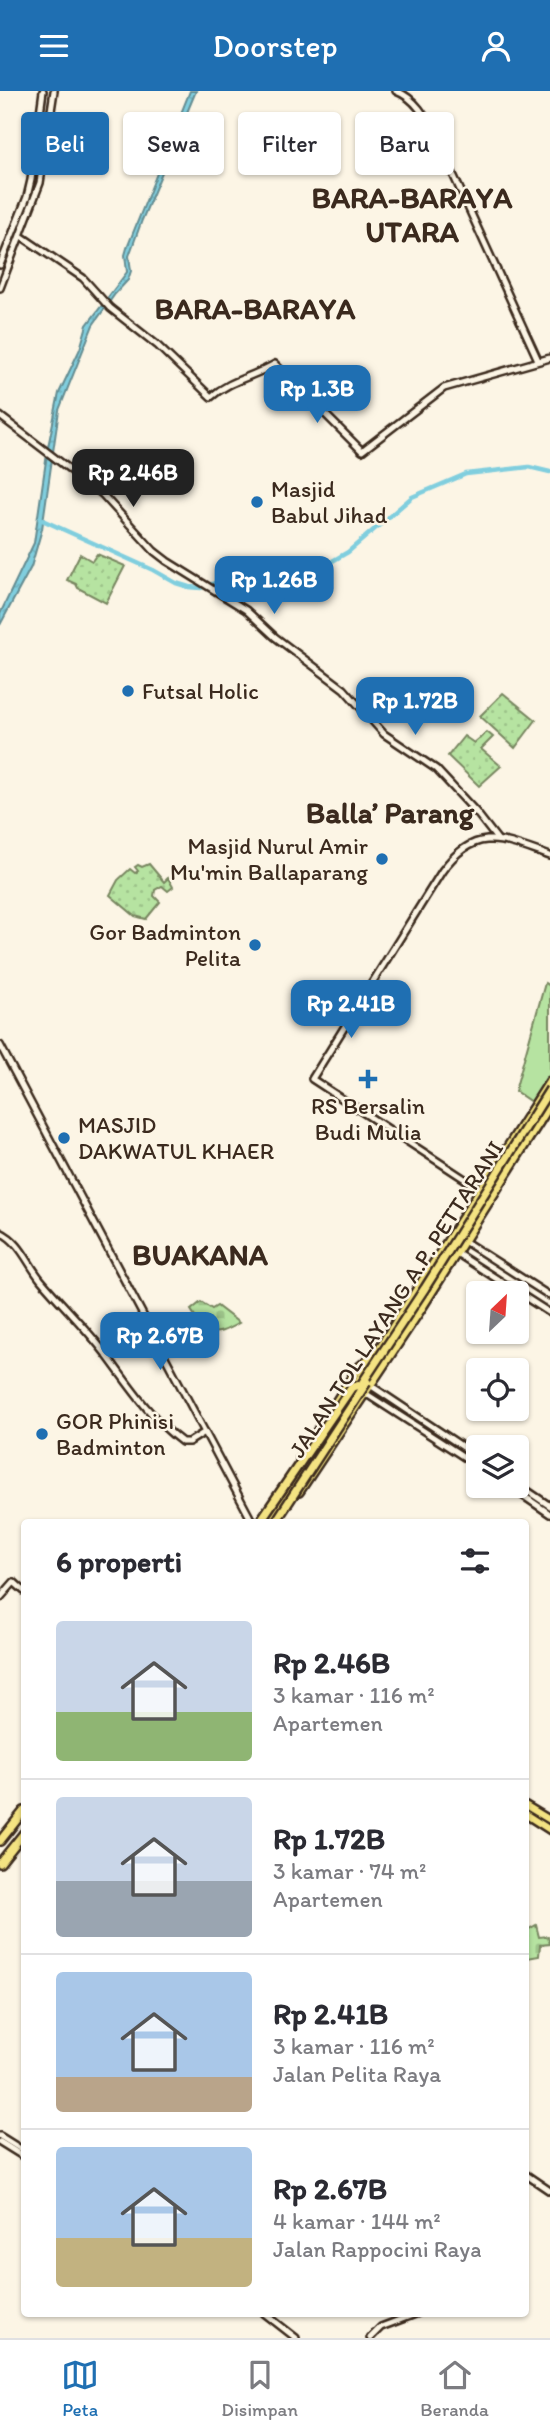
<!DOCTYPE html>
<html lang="id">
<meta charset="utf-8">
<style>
:root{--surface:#fff;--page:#f2f2f3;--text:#2b2b33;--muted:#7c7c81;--line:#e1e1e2;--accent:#1f6fb2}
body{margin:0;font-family:Itim,sans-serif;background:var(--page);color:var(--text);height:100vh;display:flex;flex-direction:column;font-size:26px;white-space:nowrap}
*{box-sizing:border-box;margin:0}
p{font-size:23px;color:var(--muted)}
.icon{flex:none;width:38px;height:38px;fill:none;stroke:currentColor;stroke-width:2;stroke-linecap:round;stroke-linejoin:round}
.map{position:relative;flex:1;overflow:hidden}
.side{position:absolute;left:21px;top:1428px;width:508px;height:798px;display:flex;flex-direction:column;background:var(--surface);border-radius:7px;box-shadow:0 2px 5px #0004}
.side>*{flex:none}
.banner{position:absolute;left:21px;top:21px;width:509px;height:63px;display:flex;gap:14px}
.needle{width:46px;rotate:25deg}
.buttons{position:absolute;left:466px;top:1190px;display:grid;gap:14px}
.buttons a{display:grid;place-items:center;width:63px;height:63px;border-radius:7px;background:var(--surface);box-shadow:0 2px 5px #0004;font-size:35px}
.price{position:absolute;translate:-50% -60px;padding:0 16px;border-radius:14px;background:var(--accent);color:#fff;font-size:23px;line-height:46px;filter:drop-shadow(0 2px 4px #0008)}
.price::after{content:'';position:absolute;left:50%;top:42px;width:21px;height:16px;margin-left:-10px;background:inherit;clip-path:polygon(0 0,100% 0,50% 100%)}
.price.current{background:#222;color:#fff}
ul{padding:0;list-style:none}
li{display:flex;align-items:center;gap:21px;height:175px;padding:0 35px}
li+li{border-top:2px solid var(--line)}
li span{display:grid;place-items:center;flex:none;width:196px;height:140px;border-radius:7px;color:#555}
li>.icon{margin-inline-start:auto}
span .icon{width:84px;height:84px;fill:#fffc;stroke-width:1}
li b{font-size:30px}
h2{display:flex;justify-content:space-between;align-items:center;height:84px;padding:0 35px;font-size:30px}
.pill{padding:0 24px;border-radius:7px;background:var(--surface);box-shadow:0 2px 5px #0004;font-size:24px;line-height:63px}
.pill.current{background:var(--accent);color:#fff}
header{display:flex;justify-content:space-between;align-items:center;height:91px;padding:0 35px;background:var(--accent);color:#fff;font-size:32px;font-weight:600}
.dock{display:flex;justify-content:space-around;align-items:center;height:98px;border-top:2px solid var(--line);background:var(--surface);font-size:19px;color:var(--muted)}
.dock a{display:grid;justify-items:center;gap:4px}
.dock .current{color:var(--accent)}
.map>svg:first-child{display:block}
</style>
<header><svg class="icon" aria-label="menu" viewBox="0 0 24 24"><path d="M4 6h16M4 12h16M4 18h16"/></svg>Doorstep<svg class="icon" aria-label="person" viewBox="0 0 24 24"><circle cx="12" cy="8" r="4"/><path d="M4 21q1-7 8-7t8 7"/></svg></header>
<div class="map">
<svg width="550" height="2247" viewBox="0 0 550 2247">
<defs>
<pattern id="grass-dots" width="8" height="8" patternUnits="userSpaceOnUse" patternTransform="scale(1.75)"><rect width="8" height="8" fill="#b6e3a1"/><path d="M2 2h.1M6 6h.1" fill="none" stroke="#9dc38a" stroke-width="1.8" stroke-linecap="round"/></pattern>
<pattern id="cemetery-stones" width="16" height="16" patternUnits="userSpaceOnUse" patternTransform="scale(1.75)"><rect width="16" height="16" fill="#b6e3a1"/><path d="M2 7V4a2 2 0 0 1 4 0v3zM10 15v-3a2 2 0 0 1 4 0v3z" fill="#9dc38a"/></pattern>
<pattern id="water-ripples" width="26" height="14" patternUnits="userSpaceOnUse" patternTransform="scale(1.75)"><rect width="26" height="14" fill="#80cede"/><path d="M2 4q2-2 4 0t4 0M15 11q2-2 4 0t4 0" fill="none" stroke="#70b1be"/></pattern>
</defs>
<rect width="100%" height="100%" fill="#fcf5e5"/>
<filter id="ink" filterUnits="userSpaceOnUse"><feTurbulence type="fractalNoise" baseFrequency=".0143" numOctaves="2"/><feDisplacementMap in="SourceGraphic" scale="14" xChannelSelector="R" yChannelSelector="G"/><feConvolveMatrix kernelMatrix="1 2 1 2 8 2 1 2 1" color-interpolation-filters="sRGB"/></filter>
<g filter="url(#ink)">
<g fill="url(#grass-dots)" stroke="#788660" stroke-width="2">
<path d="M 80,463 L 92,470 L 97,463 L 125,475 L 106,512 L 78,497 L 76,493 L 67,489 Z"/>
<path d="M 503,602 L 536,629 L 515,657 L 480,625 Z"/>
<path d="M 487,641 L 493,646 L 481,658 L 501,675 L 479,695 L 448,665 L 464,645 L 474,652 Z"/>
<path d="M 149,773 L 164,791 L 168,787 L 173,796 L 168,800 L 162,795 L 155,799 L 154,805 L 160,811 L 146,828 L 135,825 L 110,804 L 118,789 L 130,778 L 135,782 L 138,780 L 135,776 L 138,774 L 142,776 Z"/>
</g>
<g fill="url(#cemetery-stones)" stroke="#788660" stroke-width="2">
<path d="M 201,1211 L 212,1218 L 217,1215 L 239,1232 C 211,1248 207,1244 191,1219 Z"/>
<path d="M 525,1833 L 529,1838 L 536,1834 L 539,1846 L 548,1845 L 550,1853 L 540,1854 L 539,1865 L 528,1867 L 525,1863 Z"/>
</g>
<path fill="#b6e3a1" stroke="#788660" stroke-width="2" d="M 545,892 L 550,895 L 550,989 L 534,1013 L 515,1000 Z"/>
<path fill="url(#water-ripples)" stroke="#648c91" stroke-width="2" d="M 190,0 L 196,0 L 142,129 L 129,165 L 131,180 L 128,189 L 115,203 L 93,234 L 59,319 L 42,438 L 31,476 L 0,534 L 0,523 L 34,452 L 48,356 L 59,302 L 80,258 L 87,234 L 127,181 L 125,164 L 127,157 Z"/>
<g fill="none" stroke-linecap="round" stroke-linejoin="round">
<path stroke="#80cede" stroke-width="4.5" d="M 40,428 L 153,479 L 176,492 L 189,496 L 201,497 L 217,491 L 230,493 L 255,485 L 329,472 L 348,461 L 412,406 L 466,383 L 529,376 L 550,381"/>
<g stroke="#3b2a1e" stroke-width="10">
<g id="secondary">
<path d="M 396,0 C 417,8 426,27 436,46 L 538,269"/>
<path d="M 21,145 L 83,187 L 110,217 L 157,254 L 211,306 C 230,289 253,286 275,273 L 362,360 L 444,297 L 550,267"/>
<path d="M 0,174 L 27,106 L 31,89 L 43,0"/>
<path d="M 0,197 L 40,92 L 54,0"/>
<path d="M 0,325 L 102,403 L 154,460 L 167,470 L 246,519 L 275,546 L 344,598 L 384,643 L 436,678 L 476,721 L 497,748"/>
<path d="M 0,954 L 253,1432"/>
<path d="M 480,1098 L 312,988 L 442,780 C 476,733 504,749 550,765"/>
<path d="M 0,1141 C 21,1151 27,1172 41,1189 C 62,1214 85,1236 105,1262 C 129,1294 150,1327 182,1351 L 189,1351 L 205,1341"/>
<path d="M 461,1148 L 550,1205"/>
<path d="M 447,1156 L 550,1222"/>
<path d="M 370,1294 L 478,1366"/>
<path d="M 365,1302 L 478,1375"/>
<path d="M 516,1392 L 550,1415"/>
<path d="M 509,1395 L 550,1423"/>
<path d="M 0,1507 L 14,1491 L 24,1500"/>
<path d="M 0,2045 L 24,2060"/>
<path d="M 0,2051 L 24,2066"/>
<path d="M 525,2083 L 550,2100"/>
<path d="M 264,2222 L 296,2247"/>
<path d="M 370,2247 L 381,2236 L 418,2222"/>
</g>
</g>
<g stroke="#3b2a1e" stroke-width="11">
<g id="primary">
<path d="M 525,1714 L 550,1729"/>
<path d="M 525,1723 L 550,1739"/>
</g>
</g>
<g stroke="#3b2a1e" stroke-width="12">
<g id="highway">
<path d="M 354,1297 L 550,990"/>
<path d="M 300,1367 L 358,1277 L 371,1266"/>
<path d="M 299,1401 L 421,1218 L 550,1014"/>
<path d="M 265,1432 L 325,1342"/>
<path d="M 0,1750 L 24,1720"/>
<path d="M 0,1772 L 24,1742"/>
</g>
</g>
<use href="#secondary" stroke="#fcf5e5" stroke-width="5"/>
<use href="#primary" stroke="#f4e382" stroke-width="6"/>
<use href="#highway" stroke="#f4e382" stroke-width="7"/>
<g stroke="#3b2a1e" stroke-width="12" stroke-linecap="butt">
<g id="highway-bridge">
<path d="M 259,1432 L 352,1296 L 361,1294 L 425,1197 L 550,998"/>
<path d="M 275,1432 L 367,1291"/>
</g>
</g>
<use href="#highway-bridge" stroke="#f4e382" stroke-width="7"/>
</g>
</g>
<g fill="#1f6fb2" stroke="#fcf5e5" stroke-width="2.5">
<circle cx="257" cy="411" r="7"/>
<circle cx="128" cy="600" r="7"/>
<circle cx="382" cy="768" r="7"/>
<circle cx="255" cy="854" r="7"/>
<path d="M364.5 977.5h7v7h7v7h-7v7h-7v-7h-7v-7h7z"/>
<circle cx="64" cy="1047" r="7"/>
<circle cx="42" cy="1343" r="7"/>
</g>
<g text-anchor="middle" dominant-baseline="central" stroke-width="5" stroke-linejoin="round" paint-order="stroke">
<g font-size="23" fill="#3b2a1e" stroke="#fcf5e5" text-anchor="start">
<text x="271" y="398">Masjid<tspan x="271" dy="26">Babul Jihad</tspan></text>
<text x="142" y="600">Futsal Holic</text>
<text x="368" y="755" text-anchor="end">Masjid Nurul Amir<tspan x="368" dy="26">Mu'min Ballaparang</tspan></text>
<text x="241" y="841" text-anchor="end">Gor Badminton<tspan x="241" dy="26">Pelita</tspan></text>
<text x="368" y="1015" text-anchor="middle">RS Bersalin<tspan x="368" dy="26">Budi Mulia</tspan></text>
<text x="78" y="1034">MASJID<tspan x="78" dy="26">DAKWATUL KHAER</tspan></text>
<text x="56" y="1330">GOR Phinisi<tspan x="56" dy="26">Badminton</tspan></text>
</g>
<g font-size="23" fill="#3b2a1e" stroke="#fcf5e5">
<text transform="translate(396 1208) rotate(-57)">JALAN TOL LAYANG A.P. PETTARANI</text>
</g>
<g font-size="30" font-weight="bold" fill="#3b2a1e" stroke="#fcf5e5">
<text x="412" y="106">BARA-BARAYA<tspan x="412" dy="34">UTARA</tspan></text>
<text x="255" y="217">BARA-BARAYA</text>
<text x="390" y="721">Ballaʼ Parang</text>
<text x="200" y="1163">BUAKANA</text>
</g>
</g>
</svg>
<div class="buttons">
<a><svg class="needle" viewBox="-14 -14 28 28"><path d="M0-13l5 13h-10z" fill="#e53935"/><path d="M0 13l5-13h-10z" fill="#7c7c81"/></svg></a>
<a><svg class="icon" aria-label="locate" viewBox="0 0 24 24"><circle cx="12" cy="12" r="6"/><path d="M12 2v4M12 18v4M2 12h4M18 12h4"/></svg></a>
<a><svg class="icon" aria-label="layers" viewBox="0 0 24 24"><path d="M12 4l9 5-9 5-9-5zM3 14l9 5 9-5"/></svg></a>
</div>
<b class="price" style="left:317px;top:334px">Rp 1.3B</b>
<b class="price current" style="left:133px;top:418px">Rp 2.46B</b>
<b class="price" style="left:274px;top:525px">Rp 1.26B</b>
<b class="price" style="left:415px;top:646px">Rp 1.72B</b>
<b class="price" style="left:351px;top:949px">Rp 2.41B</b>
<b class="price" style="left:160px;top:1281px">Rp 2.67B</b>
<div class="banner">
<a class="pill current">Beli</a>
<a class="pill">Sewa</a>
<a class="pill">Filter</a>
<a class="pill">Baru</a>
</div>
<section class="side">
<h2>6 properti<svg class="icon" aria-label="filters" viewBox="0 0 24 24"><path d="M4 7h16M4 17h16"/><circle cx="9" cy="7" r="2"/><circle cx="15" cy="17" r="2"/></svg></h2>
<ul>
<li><span style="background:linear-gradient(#c9d6e8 65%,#8fb573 0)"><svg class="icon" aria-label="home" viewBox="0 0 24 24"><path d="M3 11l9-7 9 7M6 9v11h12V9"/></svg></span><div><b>Rp 2.46B</b><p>3 kamar · 116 m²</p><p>Apartemen</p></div></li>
<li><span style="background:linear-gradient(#c9d6e8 60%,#9aa5b1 0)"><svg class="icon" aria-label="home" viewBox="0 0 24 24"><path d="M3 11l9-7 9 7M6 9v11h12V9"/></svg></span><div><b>Rp 1.72B</b><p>3 kamar · 74 m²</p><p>Apartemen</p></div></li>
<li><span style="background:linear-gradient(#a9c7e8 75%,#b9a48a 0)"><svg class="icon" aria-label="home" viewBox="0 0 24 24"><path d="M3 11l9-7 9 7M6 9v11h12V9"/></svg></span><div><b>Rp 2.41B</b><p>3 kamar · 116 m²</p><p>Jalan Pelita Raya</p></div></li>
<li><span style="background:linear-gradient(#a9c7e8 65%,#c2b280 0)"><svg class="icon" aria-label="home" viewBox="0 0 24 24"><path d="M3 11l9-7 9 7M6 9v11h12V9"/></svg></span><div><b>Rp 2.67B</b><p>4 kamar · 144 m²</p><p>Jalan Rappocini Raya</p></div></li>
</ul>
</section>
</div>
<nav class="dock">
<a class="current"><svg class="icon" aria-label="map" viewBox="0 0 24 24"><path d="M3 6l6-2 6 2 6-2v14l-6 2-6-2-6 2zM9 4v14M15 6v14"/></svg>Peta</a>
<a><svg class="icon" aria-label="saved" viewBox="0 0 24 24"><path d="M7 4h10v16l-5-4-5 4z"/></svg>Disimpan</a>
<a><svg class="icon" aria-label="home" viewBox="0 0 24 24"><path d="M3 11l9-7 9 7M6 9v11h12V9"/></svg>Beranda</a>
</nav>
